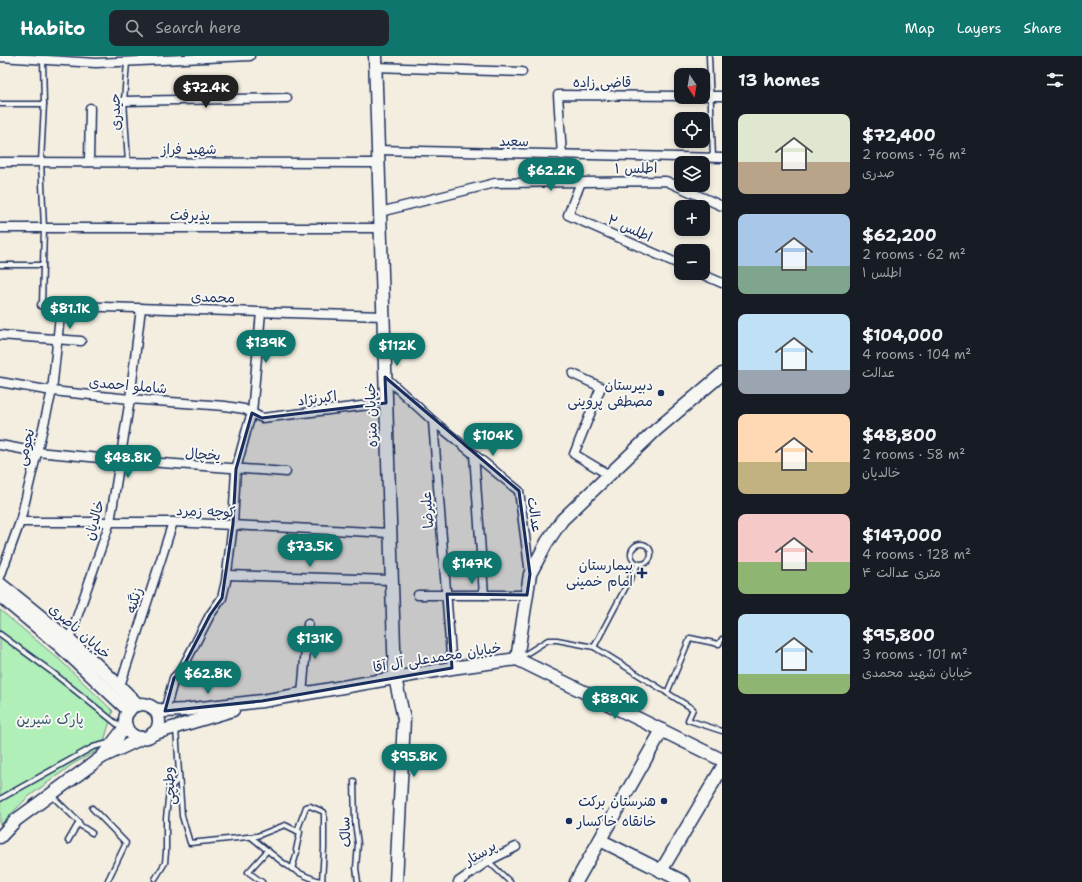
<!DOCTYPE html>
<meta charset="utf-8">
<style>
:root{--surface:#171b24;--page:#20242c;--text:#f1f3f6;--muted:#9ea1a6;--accent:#0f766e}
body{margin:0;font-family:"Shantell Sans","Playpen Sans Arabic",sans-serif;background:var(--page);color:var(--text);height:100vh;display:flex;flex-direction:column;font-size:15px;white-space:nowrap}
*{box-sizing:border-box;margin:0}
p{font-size:13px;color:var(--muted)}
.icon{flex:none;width:22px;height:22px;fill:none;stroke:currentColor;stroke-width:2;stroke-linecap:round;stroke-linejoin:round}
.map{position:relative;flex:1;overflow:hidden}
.details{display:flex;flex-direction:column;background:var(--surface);width:360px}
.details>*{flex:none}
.needle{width:26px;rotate:168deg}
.controls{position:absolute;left:674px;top:12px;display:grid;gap:8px}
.controls a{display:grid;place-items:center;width:36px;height:36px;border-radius:8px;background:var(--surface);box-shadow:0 2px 6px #0003;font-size:20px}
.price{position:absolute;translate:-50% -34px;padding:0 9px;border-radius:14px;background:var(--accent);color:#fff;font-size:13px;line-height:26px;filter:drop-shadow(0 1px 2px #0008)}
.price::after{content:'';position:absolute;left:50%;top:24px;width:12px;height:9px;margin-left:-6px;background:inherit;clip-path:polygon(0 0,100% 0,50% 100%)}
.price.active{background:#222;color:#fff}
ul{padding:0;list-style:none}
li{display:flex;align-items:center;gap:12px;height:100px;padding:0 16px}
li span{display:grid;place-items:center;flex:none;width:112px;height:80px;border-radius:8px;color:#555}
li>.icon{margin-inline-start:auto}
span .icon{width:48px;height:48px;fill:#fffc;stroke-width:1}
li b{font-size:17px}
h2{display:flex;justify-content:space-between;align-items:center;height:48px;padding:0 16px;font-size:17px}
header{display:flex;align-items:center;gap:24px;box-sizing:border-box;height:56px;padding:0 20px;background:var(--accent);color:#fff}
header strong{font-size:19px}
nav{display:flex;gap:22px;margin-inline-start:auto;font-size:14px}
.search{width:280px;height:36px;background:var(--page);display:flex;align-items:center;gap:10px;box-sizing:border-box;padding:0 14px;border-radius:8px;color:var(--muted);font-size:15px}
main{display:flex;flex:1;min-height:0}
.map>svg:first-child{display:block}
</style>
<header>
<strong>Habito</strong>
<div class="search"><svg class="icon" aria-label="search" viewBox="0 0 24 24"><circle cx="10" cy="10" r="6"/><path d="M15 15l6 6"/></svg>Search here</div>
<nav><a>Map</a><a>Layers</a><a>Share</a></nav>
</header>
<main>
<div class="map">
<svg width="722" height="826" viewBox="0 0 722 826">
<rect width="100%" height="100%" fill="#f4eee1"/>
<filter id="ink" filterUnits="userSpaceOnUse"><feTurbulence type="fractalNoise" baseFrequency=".025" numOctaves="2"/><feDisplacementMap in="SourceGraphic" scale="8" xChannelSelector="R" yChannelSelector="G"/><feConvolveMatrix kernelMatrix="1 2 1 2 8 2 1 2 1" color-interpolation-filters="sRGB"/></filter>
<g filter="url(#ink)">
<path fill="#b0efb7" stroke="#668f8a" d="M 0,554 L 60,604 L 113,655 L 102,692 L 73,708 L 28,741 L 0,769 Z"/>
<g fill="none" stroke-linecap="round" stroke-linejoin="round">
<g stroke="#1b2f5e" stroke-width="7">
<g id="lane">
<path d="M 709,0 L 713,102"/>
<path d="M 127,6 L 124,45 L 128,106"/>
<path d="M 0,48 L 44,48"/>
<path d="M 0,209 L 43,209"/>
<path d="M 42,249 L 44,172 L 41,106 L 44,48 L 43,3"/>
<circle cx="641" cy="498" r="10"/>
<path d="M 0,578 L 52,616 L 123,673"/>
<path d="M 594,591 L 638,508"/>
<path d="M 521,601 L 548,584 L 557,584 L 594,591 L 693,653 L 688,664 L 722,675"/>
<path d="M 667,637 L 690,582 L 719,588 L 722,583"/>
<path d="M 176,673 L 182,760 L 190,787 L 257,780 L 285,769 L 297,775 L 306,751 L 310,750 L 324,756 L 324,792 L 322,826"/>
<path d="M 354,725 L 355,767 L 358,788 L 356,812 L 358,826"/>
<path d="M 51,739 L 79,766 L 68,785"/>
<path d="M 0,743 L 93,691 L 109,687"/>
<path d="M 92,752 L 126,787 L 107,826"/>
<path d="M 78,768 L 92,777"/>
<path d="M 251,781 C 275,800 292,818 323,826"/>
<path d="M 488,805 L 510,826"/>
<path d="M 292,813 L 297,796 L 296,794 L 300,776 L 297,775"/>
<path d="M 155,823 L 165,807 L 166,796 L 166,762 L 169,734 L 179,722"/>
<path d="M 262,826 L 248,816 L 268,794"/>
</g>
</g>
<g stroke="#1b2f5e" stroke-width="11">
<g id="street">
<path d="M 0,1 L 96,7 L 250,0"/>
<path d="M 375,11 L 522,16"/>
<path d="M 703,40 L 722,40"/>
<path d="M 124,45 L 287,42"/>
<path d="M 378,94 L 722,102"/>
<path d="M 562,99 L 558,39 L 681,40"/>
<path d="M 0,106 L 378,107"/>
<path d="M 89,106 L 90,52"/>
<path d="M 581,126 L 568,159 L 681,209"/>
<path d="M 380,156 L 495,127 L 666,125 L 722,150"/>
<path d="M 0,172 L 380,172"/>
<path d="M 699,217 L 722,227"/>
<path d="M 42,249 L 383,260"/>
<path d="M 0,279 L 81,285"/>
<path d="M 573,318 L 601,331 L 574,398 L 609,419"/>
<path d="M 385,321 L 433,365 L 519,435 L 530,518"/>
<path d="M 0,326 L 52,335 L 130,343 L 225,350 L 244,353 L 262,362 L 386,347"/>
<path d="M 433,365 L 452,612"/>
<path d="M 0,389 L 37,396 L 121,404 L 286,416"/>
<path d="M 474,398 L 484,539"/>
<path d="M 20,466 L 173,466 L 390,477"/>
<path d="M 227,519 L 392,524"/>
<path d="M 0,521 L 20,466 L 52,335 L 61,250"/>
<path d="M 418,539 L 527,539"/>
<path d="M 69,584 L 110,466 L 130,343 L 141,252"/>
<path d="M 120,630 L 173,466"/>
<path d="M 302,639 L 308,568"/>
<path d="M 165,655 L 174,622 L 181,615 L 210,559 L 222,542 L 226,525 L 233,468 L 236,413 L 248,369 L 252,357 L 261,256"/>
<path d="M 458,826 L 488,805 L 516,791"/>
</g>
</g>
<g stroke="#1b2f5e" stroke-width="15">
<g id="secondary">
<path d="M 375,0 L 395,622 L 404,663 L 396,826"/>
<path d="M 0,528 C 48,566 96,605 138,649"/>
<path d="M 0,540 L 60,590 L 129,655"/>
<path d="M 517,603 L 722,704"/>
<circle cx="142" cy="665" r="17"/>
<path d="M 153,653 L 165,655 L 184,654 L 262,645 L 452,612 L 517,603 L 530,518 L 547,486 L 562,464 L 656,374 L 722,318"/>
<path d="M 126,670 L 102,701 L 142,682"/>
<path d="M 152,678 L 233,654"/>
<path d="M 0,781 L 16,764 L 102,701"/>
<path d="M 600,784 L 684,826"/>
<path d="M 661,815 L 722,712"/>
<path d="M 576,826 L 662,674"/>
</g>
</g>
<use href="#lane" stroke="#f6f6f2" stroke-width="4"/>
<use href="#street" stroke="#f6f6f2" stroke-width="8"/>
<use href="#secondary" stroke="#f6f6f2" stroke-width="12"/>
</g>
</g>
<path fill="#1b2f5e" fill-opacity="0.2" stroke="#1b2f5e" stroke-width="3" stroke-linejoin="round" d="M 385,321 L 519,435 L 530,518 L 527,539 L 447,538 L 452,612 L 262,645 L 165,655 L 174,622 L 181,615 L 210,559 L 222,542 L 233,468 L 236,413 L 252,357 L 262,362 L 386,347 Z"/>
<g fill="#1b2f5e" stroke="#f6f6f2" stroke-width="1.5">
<circle cx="661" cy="337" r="4"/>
<path d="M640 511h4v4h4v4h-4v4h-4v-4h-4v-4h4z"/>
<circle cx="664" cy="745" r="4"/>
<circle cx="569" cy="765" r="4"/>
</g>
<g text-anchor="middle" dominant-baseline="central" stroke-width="4" stroke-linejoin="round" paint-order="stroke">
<g font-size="14" fill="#1b2f5e" stroke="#f6f6f2">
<text x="602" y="26">قاضی زاده</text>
<text transform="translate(115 56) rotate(-91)">حیدری</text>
<text transform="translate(514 85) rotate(1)">سعید</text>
<text x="189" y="93">شهید فراز</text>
<text transform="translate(636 112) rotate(-1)">اطلس ۱</text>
<text x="190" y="159">پذیرفت</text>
<text transform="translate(630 172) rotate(24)">اطلس ۲</text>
<text transform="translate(213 241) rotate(2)">محمدی</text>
<text transform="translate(128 329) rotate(5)">شاملو احمدی</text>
<text transform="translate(317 342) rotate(-7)">اکبرنژاد</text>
<text transform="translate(371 359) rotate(-92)">خیابان منزه</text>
<text transform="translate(25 391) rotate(-76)">نجومی</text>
<text transform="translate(203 398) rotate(4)">یخچال</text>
<text transform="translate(427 454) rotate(-94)">علیرضا</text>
<text transform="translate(206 455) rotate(2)">کوچه زمرد</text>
<text transform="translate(535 459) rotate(82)">عدالت</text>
<text transform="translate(94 464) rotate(-75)">خالدیان</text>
<text transform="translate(134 544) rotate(-72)">زنگنه</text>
<text transform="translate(80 575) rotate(41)">خیابان ناصری</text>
<text transform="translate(437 601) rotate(-9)">خیابان محمدعلی آل آقا</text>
<text transform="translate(169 730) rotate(-94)">وطنچی</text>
<text transform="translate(345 776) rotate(-93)">سالک</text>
<text transform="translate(480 797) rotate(-31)">پرستار</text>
</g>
<g font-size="14" fill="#1b2f5e" stroke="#f6f6f2" text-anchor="end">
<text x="653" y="329">دبیرستان<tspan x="653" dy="16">مصطفی پروینی</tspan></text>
<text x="633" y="509">بیمارستان<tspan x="633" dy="16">امام خمینی</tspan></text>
<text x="656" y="745">هنرستان برکت</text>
<text x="577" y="765" text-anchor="start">خانقاه خاکسار</text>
</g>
<g font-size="14" fill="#395570" stroke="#f6f6f2">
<text x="50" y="663">پارک شیرین</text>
</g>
</g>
</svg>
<div class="controls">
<a><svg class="needle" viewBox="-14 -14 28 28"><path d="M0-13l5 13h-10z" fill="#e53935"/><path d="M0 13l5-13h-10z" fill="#9ea1a6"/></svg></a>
<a><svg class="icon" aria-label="locate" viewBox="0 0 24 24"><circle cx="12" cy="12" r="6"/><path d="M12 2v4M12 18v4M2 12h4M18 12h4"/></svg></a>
<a><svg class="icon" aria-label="layers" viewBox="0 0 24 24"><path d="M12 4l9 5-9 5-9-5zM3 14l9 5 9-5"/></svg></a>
<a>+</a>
<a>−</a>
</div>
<b class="price active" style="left:206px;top:53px">$72.4K</b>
<b class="price" style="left:551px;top:136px">$62.2K</b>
<b class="price" style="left:70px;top:274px">$81.1K</b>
<b class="price" style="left:266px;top:308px">$139K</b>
<b class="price" style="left:397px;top:311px">$112K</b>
<b class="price" style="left:493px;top:401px">$104K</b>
<b class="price" style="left:128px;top:423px">$48.8K</b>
<b class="price" style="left:310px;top:512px">$73.5K</b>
<b class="price" style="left:472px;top:529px">$147K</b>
<b class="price" style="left:315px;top:604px">$131K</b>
<b class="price" style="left:208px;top:639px">$62.8K</b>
<b class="price" style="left:615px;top:664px">$88.9K</b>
<b class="price" style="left:414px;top:722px">$95.8K</b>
</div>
<section class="details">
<h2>13 homes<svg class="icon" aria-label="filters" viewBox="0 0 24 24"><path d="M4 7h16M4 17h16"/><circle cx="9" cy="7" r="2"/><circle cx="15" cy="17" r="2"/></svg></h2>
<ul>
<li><span style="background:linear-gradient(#dfe7d0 60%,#b9a48a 0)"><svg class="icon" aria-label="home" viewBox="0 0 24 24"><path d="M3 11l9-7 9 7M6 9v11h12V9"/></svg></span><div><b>$72,400</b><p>2 rooms · 76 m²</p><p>صدری</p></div></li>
<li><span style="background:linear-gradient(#a9c7e8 65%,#7fa58c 0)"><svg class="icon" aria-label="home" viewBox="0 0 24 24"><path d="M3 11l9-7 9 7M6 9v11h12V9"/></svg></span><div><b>$62,200</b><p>2 rooms · 62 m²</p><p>اطلس ۱</p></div></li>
<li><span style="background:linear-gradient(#bfe0f5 70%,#9aa5b1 0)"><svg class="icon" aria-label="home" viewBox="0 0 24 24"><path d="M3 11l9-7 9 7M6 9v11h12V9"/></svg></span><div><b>$104,000</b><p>4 rooms · 104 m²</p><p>عدالت</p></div></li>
<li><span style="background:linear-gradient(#ffd9b3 60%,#c2b280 0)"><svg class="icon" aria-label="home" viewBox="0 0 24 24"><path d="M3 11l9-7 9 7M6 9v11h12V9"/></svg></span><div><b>$48,800</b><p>2 rooms · 58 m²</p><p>خالدیان</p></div></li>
<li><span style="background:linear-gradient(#f6c9c9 60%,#8fb573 0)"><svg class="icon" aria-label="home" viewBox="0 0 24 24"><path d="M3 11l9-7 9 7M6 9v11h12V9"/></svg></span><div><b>$147,000</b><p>4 rooms · 128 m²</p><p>۴ متری عدالت</p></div></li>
<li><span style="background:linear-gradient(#bfe0f5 75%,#8fb573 0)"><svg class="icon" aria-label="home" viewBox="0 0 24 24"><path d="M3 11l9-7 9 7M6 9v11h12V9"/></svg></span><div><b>$95,800</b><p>3 rooms · 101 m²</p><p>خیابان شهید محمدی</p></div></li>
</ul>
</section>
</main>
